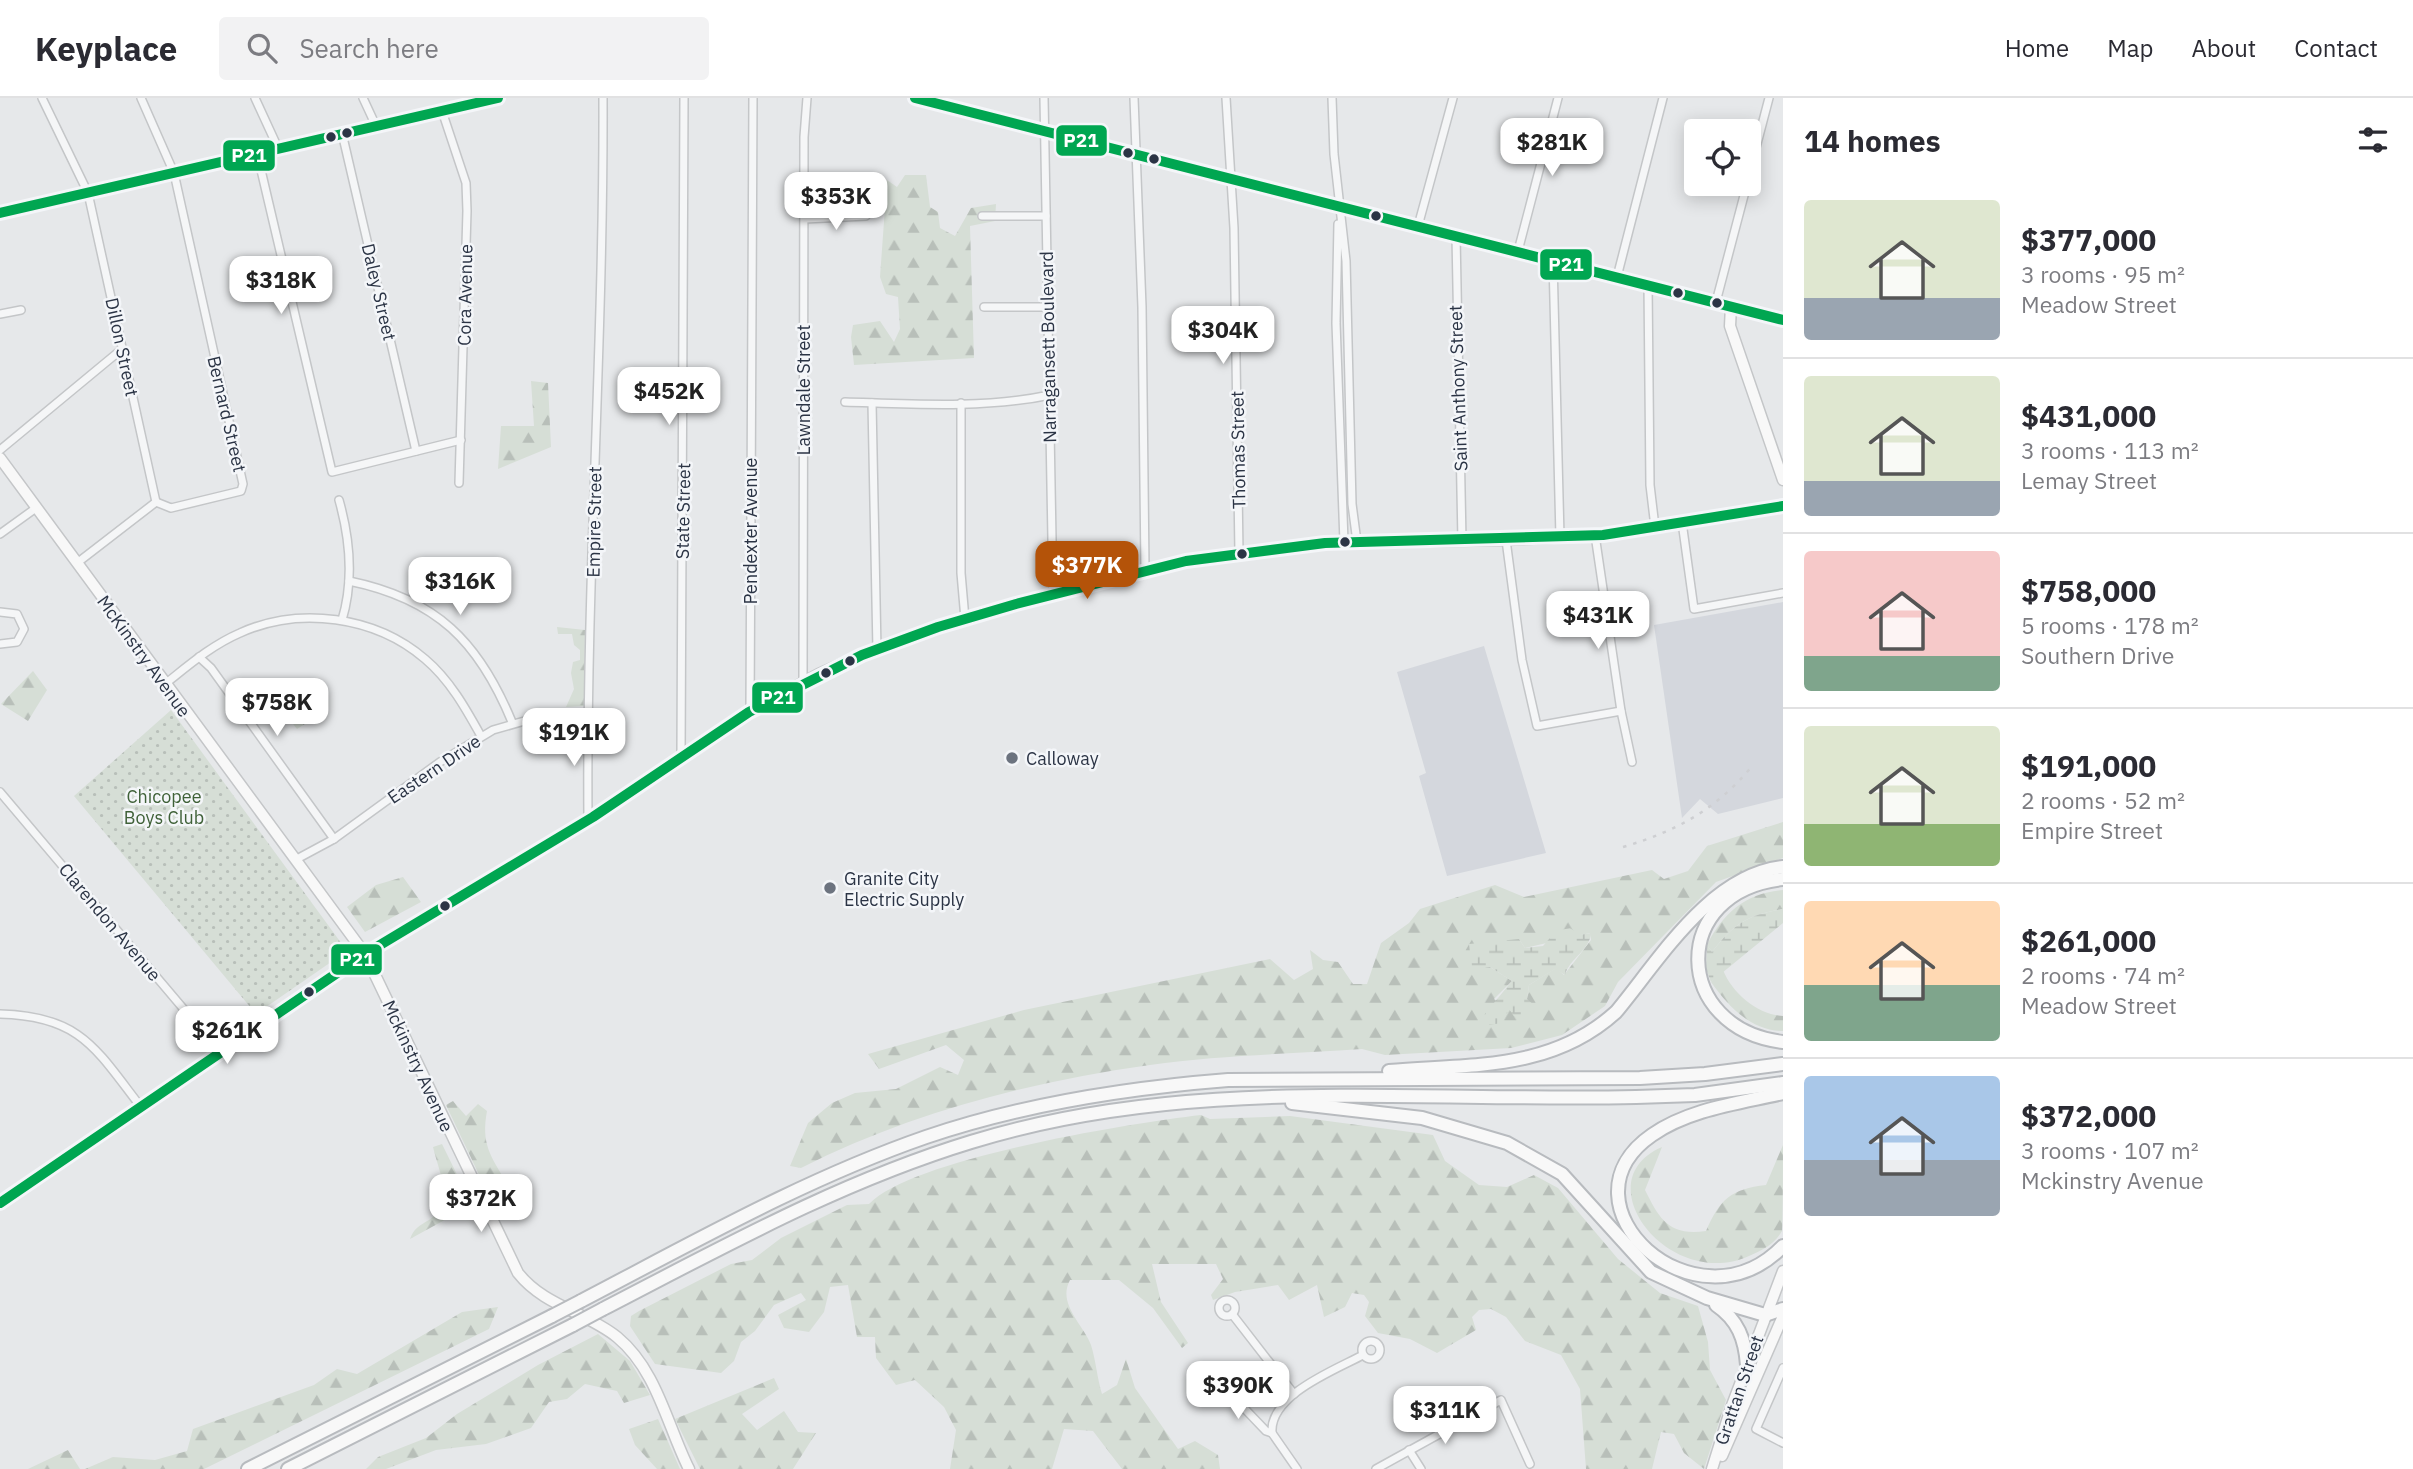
<!DOCTYPE html>
<meta charset="utf-8">
<style>
:root{--surface:#fff;--page:#f2f2f3;--text:#2b2b33;--muted:#7c7c81;--line:#e1e1e2;--accent:#b45309}
body{margin:0;font-family:"IBM Plex Sans",sans-serif;background:var(--page);color:var(--text);height:100vh;display:flex;flex-direction:column;font-size:26px;white-space:nowrap}
*{box-sizing:border-box;margin:0}
p{font-size:23px;color:var(--muted)}
.icon{flex:none;width:38px;height:38px;fill:none;stroke:currentColor;stroke-width:2;stroke-linecap:round;stroke-linejoin:round}
.map{position:relative;flex:1;overflow:hidden}
.panel{display:flex;flex-direction:column;background:var(--surface);width:630px}
.panel>*{flex:none}
.buttons{position:absolute;left:1684px;top:21px;display:grid;gap:14px}
.buttons a{display:grid;place-items:center;width:77px;height:77px;border-radius:7px;background:var(--surface);box-shadow:0 4px 18px #0003;font-size:35px}
.price{position:absolute;translate:-50% -60px;padding:0 16px;border-radius:14px;background:#fff;color:#222;font-size:23px;line-height:46px;filter:drop-shadow(0 2px 4px #0008)}
.price::after{content:'';position:absolute;left:50%;top:42px;width:21px;height:16px;margin-left:-10px;background:inherit;clip-path:polygon(0 0,100% 0,50% 100%)}
.price.current{background:var(--accent);color:#fff}
ul{padding:0;list-style:none}
li{display:flex;align-items:center;gap:21px;height:175px;padding:0 21px}
li+li{border-top:2px solid var(--line)}
li span{display:grid;place-items:center;flex:none;width:196px;height:140px;border-radius:7px;color:#555}
li>.icon{margin-inline-start:auto}
span .icon{width:84px;height:84px;fill:#fffc;stroke-width:1}
li b{font-size:30px}
h2{display:flex;justify-content:space-between;align-items:center;height:84px;padding:0 21px;font-size:30px}
header{display:flex;align-items:center;gap:42px;box-sizing:border-box;height:98px;padding:0 35px;background:var(--surface);border-bottom:2px solid var(--line)}
header strong{font-size:33px}
nav{display:flex;gap:38px;margin-inline-start:auto;font-size:24px}
.search{width:490px;height:63px;background:var(--page);display:flex;align-items:center;gap:18px;box-sizing:border-box;padding:0 24px;border-radius:7px;color:var(--muted);font-size:26px}
main{display:flex;flex:1;min-height:0}
.map>svg:first-child{display:block}
</style>
<header>
<strong>Keyplace</strong>
<div class="search"><svg class="icon" aria-label="search" viewBox="0 0 24 24"><circle cx="10" cy="10" r="6"/><path d="M15 15l6 6"/></svg>Search here</div>
<nav><a>Home</a><a>Map</a><a>About</a><a>Contact</a></nav>
</header>
<main>
<div class="map">
<svg width="1783" height="1371" viewBox="0 0 1783 1371">
<defs>
<pattern id="forest-firs" width="22" height="20" patternUnits="userSpaceOnUse" patternTransform="scale(1.75)"><rect width="22" height="20" fill="#d6ded6"/><path d="M5 1l3.5 6h-7zM16 11l3.5 6h-7z" fill="#b8bfb9"/></pattern>
<pattern id="wetland-marsh" width="20" height="14" patternUnits="userSpaceOnUse" patternTransform="scale(1.75)"><rect width="20" height="14" fill="#d6ded6"/><path d="M1 5h8M5 5V1M11 12h8M15 12V8" fill="none" stroke="#b8bfb9"/></pattern>
<pattern id="park-dots" width="8" height="8" patternUnits="userSpaceOnUse" patternTransform="scale(1.75)"><rect width="8" height="8" fill="#d6ded6"/><path d="M2 2h.1M6 6h.1" fill="none" stroke="#b8bfb9" stroke-width="1.8" stroke-linecap="round"/></pattern>
</defs>
<rect width="100%" height="100%" fill="#e6e8ea"/>
<g fill="#d4d7dd">
<path d="M 1783,504 L 1783,700 L 1718,716 L 1700,701 L 1682,720 L 1654,527 Z"/>
<path d="M 1484,548 L 1546,755 L 1447,778 L 1419,678 L 1426,675 L 1397,574 Z"/>
</g>
<g fill="url(#forest-firs)" fill-rule="evenodd">
<path d="M 905,77 L 926,77 L 930,109 L 938,114 L 940,130 L 955,138 L 971,110 L 996,106 L 995,123 L 970,128 L 974,260 L 854,267 L 851,239 L 853,227 L 880,223 L 894,244 L 900,231 L 898,199 L 886,196 L 880,179 L 887,82 L 897,89 Z"/>
<path d="M 531,283 L 548,285 L 551,349 L 498,371 L 501,328 L 534,328 Z"/>
<path d="M 557,529 L 585,532 L 584,608 L 566,609 L 574,591 L 571,575 L 573,564 L 580,562 L 580,552 L 574,547 L 572,536 L 558,536 Z"/>
<path d="M 33,573 L 47,592 L 28,623 L 1,606 Z"/>
<path d="M 1783,724 L 1783,760 L 1716,784 L 1618,884 L 1605,908 L 1562,937 L 1511,950 L 1385,957 L 1362,951 C 1292,956 1220,957 1150,967 C 1029,984 910,1015 801,1070 L 790,1068 L 808,1025 L 832,1005 L 855,995 L 896,991 L 940,969 L 958,977 L 964,962 L 946,947 L 879,971 L 868,956 L 1024,912 L 1270,861 L 1294,882 L 1313,871 L 1310,852 L 1323,862 L 1338,864 L 1353,886 L 1367,886 L 1381,845 L 1409,825 L 1420,811 L 1495,787 L 1524,799 L 1652,772 L 1664,781 L 1688,773 L 1707,748 ZM 1590,835 L 1591,842 L 1564,877 L 1556,870 L 1529,887 L 1527,901 L 1510,911 L 1494,901 L 1512,883 L 1490,869 L 1519,841 L 1525,850 Z"/>
<path d="M 403,779 L 421,804 L 365,834 L 347,809 L 376,787 Z"/>
<path d="M 1783,792 L 1783,811 C 1747,817 1735,825 1712,854 L 1707,847 C 1723,815 1746,795 1783,792 Z"/>
<path d="M 1723,872 C 1732,895 1758,917 1783,918 L 1783,933 C 1751,933 1728,908 1711,884 Z"/>
<path d="M 453,1003 L 466,1018 L 478,1006 L 487,1013 C 481,1045 490,1058 507,1085 L 497,1093 L 481,1081 L 446,1007 Z"/>
<path d="M 1201,1017 L 1210,1021 L 1290,1018 L 1433,1037 L 1445,1063 L 1479,1087 L 1507,1089 L 1534,1077 L 1558,1090 L 1618,1161 L 1660,1195 L 1698,1208 L 1708,1244 L 1710,1272 L 1726,1302 L 1704,1371 L 1684,1355 L 1674,1336 L 1661,1334 L 1652,1371 L 1586,1371 L 1580,1291 L 1561,1257 L 1525,1243 L 1506,1219 L 1491,1211 L 1479,1212 L 1472,1219 L 1476,1232 L 1437,1255 L 1410,1241 L 1378,1235 L 1365,1218 L 1369,1204 L 1364,1197 L 1352,1195 L 1345,1209 L 1324,1219 L 1317,1187 L 1289,1202 L 1278,1187 L 1235,1194 L 1213,1202 L 1211,1197 L 1223,1181 L 1216,1166 L 1152,1166 L 1161,1204 L 1188,1245 L 1182,1250 L 1153,1210 L 1119,1182 L 1070,1182 C 1057,1206 1083,1226 1091,1247 C 1096,1263 1097,1280 1102,1296 L 1117,1287 L 1126,1261 L 1135,1290 L 1178,1351 L 1195,1343 L 1218,1357 L 1220,1371 L 1122,1371 L 1093,1333 L 1064,1331 L 1052,1371 L 950,1371 L 956,1332 L 944,1309 L 915,1282 L 896,1287 L 876,1260 L 875,1239 L 857,1239 L 848,1187 L 830,1189 L 824,1214 L 809,1234 L 784,1230 L 778,1217 L 806,1202 L 801,1195 L 774,1207 L 755,1233 L 741,1244 L 734,1263 L 721,1275 L 655,1266 L 630,1228 L 631,1218 L 639,1213 L 731,1166 L 752,1162 L 781,1140 L 847,1107 L 869,1106 C 913,1060 1132,1025 1201,1017 Z"/>
<path d="M 442,1046 L 472,1107 L 410,1141 C 414,1130 419,1128 429,1122 C 455,1106 439,1074 433,1049 Z"/>
<path d="M 1783,1047 C 1783,1063 1783,1122 1782,1133 C 1774,1147 1762,1152 1749,1158 C 1669,1194 1583,1083 1662,1049 L 1645,1092 C 1660,1122 1669,1138 1706,1133 C 1720,1101 1731,1091 1766,1087 Z"/>
<path d="M 498,1209 L 489,1231 L 204,1371 L 85,1371 L 113,1359 L 155,1362 L 187,1353 L 193,1331 L 314,1287 L 337,1271 L 357,1276 L 462,1214 Z"/>
<path d="M 598,1236 L 630,1263 L 650,1297 L 624,1305 L 617,1293 L 585,1286 L 567,1301 L 549,1304 L 531,1330 L 486,1346 L 436,1352 L 386,1371 L 366,1371 L 378,1359 L 426,1340 L 457,1316 L 538,1267 Z"/>
<path d="M 774,1280 L 779,1291 L 742,1316 L 757,1332 L 784,1313 L 798,1334 L 816,1335 L 793,1371 L 700,1371 L 675,1321 Z"/>
<path d="M 658,1321 L 680,1371 L 657,1371 L 635,1347 L 629,1331 Z"/>
<path d="M 68,1352 L 80,1371 L 28,1371 Z"/>
</g>
<g fill="url(#wetland-marsh)">
<path d="M 1783,811 L 1783,825 L 1711,884 L 1706,871 L 1707,847 L 1712,854 C 1735,825 1747,817 1783,811 Z"/>
<path d="M 1570,830 L 1580,837 L 1591,835 C 1590,852 1569,861 1565,877 L 1555,871 L 1529,887 L 1527,901 L 1534,907 L 1524,921 L 1514,918 L 1509,911 L 1502,925 L 1488,927 L 1484,917 L 1512,883 L 1490,869 L 1472,872 L 1469,846 L 1519,841 L 1525,850 L 1543,848 L 1556,833 Z"/>
</g>
<g fill="url(#park-dots)">
<path d="M 293,592 L 308,624 L 297,631 L 281,611 L 286,595 Z"/>
<path d="M 171,612 L 347,853 L 256,916 L 74,698 Z"/>
</g>
<g fill="none" stroke-linecap="round" stroke-linejoin="round">
<g stroke="#c4c6c8" stroke-width="10">
<g id="street">
<path d="M 42,0 L 88,95 L 156,404"/>
<path d="M 255,0 L 278,50"/>
<path d="M 363,0 L 376,28"/>
<path d="M 1044,0 L 1053,497"/>
<path d="M 1134,0 L 1142,209 L 1145,471"/>
<path d="M 1226,0 L 1234,130 L 1239,455"/>
<path d="M 1332,0 L 1334,56 L 1346,163 L 1352,406 L 1357,444"/>
<path d="M 442,13 L 466,85 L 467,113 L 459,385"/>
<path d="M 342,35 L 416,353"/>
<path d="M 257,55 L 332,374 L 461,342"/>
<path d="M 1748,80 L 1769,0"/>
<path d="M 982,118 L 1046,118"/>
<path d="M 805,121 L 866,118"/>
<path d="M 1338,126 L 1336,225 L 1344,444"/>
<path d="M 1418,128 L 1453,0"/>
<path d="M 1456,138 L 1462,443"/>
<path d="M 1518,153 L 1558,0"/>
<path d="M 1553,163 L 1560,439"/>
<path d="M 1617,179 L 1663,0"/>
<path d="M 1648,186 L 1650,387 L 1655,429"/>
<path d="M 1716,204 L 1747,86"/>
<path d="M 984,209 L 1048,209"/>
<path d="M 0,216 L 21,212"/>
<path d="M 845,304 C 911,306 984,311 1050,297"/>
<path d="M 872,305 L 877,552"/>
<path d="M 961,305 L 961,475 L 965,521"/>
<path d="M 0,352 L 122,251"/>
<path d="M 339,402 C 350,441 354,482 342,522"/>
<path d="M 1682,424 L 1694,511 L 1783,495"/>
<path d="M 0,436 L 36,410"/>
<path d="M 1595,437 L 1621,613 L 1632,664"/>
<path d="M 1506,442 L 1522,562 L 1537,628 L 1621,613"/>
<path d="M 77,465 L 156,404 L 171,410 L 241,393 L 243,386 L 174,75 L 141,0"/>
<path d="M 349,483 C 437,501 479,544 512,624"/>
<path d="M 0,514 L 17,516 L 24,531 L 17,544 L 0,546"/>
<path d="M 199,559 L 211,570 L 334,741"/>
<path d="M 803,585 L 804,39 L 807,0"/>
<path d="M 165,586 C 189,567 212,547 240,535 C 299,508 375,518 425,561 C 450,582 466,611 481,638"/>
<path d="M 750,614 L 753,0"/>
<path d="M 681,659 L 684,0"/>
<path d="M 0,694 L 220,954"/>
<path d="M 588,722 C 586,481 604,241 603,0"/>
<path d="M 295,762 L 334,741 L 440,664 L 493,632 L 535,620 L 587,618"/>
<path d="M 0,916 C 81,918 96,951 141,1009"/>
<circle cx="1227" cy="1210" r="8"/>
<path d="M 1232,1216 L 1294,1296"/>
<circle cx="1371" cy="1252" r="9"/>
<path d="M 1783,1270 L 1756,1331 L 1783,1345"/>
<path d="M 1220,1285 L 1266,1333 L 1272,1335 L 1297,1371"/>
<path d="M 1272,1335 C 1269,1297 1335,1272 1363,1257"/>
<path d="M 1409,1352 L 1421,1371"/>
<path d="M 1376,1371 L 1501,1302 L 1530,1366"/>
</g>
</g>
<g stroke="#c4c6c8" stroke-width="13">
<g id="secondary">
<path d="M 915,0 L 1783,222"/>
<path d="M 0,115 L 498,0"/>
<path d="M 1731,208 L 1730,228 L 1783,382"/>
<path d="M 0,360 L 365,856 L 518,1175 C 544,1208 586,1214 617,1239 C 657,1272 667,1327 689,1371"/>
<path d="M 0,1105 L 365,856 L 593,719 L 749,614 L 819,576 L 862,557 L 938,529 L 1016,506 L 1186,463 L 1325,445 L 1504,442 L 1603,437 L 1783,408"/>
<path d="M 1722,1358 L 1783,1218"/>
<path d="M 1712,1371 L 1731,1310 L 1783,1173"/>
</g>
</g>
<g stroke="#b8bbbf" stroke-width="16">
<g id="highway">
<path d="M 1783,781 C 1668,793 1672,931 1783,944"/>
<path d="M 1389,973 C 1471,966 1551,973 1616,914 C 1660,861 1710,777 1783,769"/>
<path d="M 1783,995 C 1740,1005 1689,1011 1652,1037 C 1552,1106 1696,1238 1783,1148"/>
<path d="M 1292,1005 L 1422,1020 L 1507,1045 L 1562,1076 L 1651,1174 L 1707,1200 L 1765,1217 L 1783,1211"/>
<path d="M 581,1203 C 694,1144 805,1081 926,1039 C 1023,1006 1127,990 1228,982 L 1640,980 L 1705,976 L 1783,966"/>
<path d="M 1716,1207 C 1738,1222 1745,1241 1747,1267"/>
<path d="M 603,1211 C 723,1149 840,1084 971,1044 C 1187,977 1414,1004 1636,999 L 1695,997 L 1783,985"/>
<path d="M 248,1371 L 552,1218"/>
<path d="M 288,1371 L 573,1227"/>
</g>
</g>
<use href="#street" stroke="#f5f6f7" stroke-width="7"/>
<use href="#secondary" stroke="#f8f8f8" stroke-width="10"/>
<use href="#highway" stroke="#f8f8f8" stroke-width="12"/>
<path stroke="#cecfd2" stroke-width="2.5" stroke-dasharray="3.5 7" stroke-linecap="butt" d="M 1623,749 C 1677,733 1717,711 1753,667"/>
<g stroke="#b8bbbf" stroke-width="16" stroke-linecap="butt">
<g id="highway-bridge">
<path d="M 552,1218 L 581,1203"/>
<path d="M 573,1227 L 603,1211"/>
</g>
</g>
<use href="#highway-bridge" stroke="#f8f8f8" stroke-width="12"/>
<g stroke="#f4f6f9" stroke-width="16">
<g id="bus-1">
<path d="M 915,0 L 1783,222"/>
<path d="M 0,115 L 498,0"/>
<path d="M 0,1105 L 365,856 L 593,719 L 749,614 L 862,557 L 938,529 L 1016,506 L 1186,463 L 1325,445 L 1603,437 L 1783,408"/>
</g>
</g>
<use href="#bus-1" stroke="#00a651" stroke-width="10"/>
</g>
<g fill="#2b3445" stroke="#f4f6f9" stroke-width="2.5">
<circle cx="347" cy="35" r="6"/>
<circle cx="331" cy="39" r="6"/>
<circle cx="1128" cy="55" r="6"/>
<circle cx="1154" cy="61" r="6"/>
<circle cx="1376" cy="118" r="6"/>
<circle cx="1678" cy="195" r="6"/>
<circle cx="1717" cy="205" r="6"/>
<circle cx="1345" cy="444" r="6"/>
<circle cx="1242" cy="456" r="6"/>
<circle cx="850" cy="563" r="6"/>
<circle cx="826" cy="575" r="6"/>
<circle cx="445" cy="808" r="6"/>
<circle cx="309" cy="894" r="6"/>
</g>
<g fill="#6c737f" stroke="#f4f6f9" stroke-width="2.5">
<circle cx="1012" cy="660" r="7"/>
<circle cx="830" cy="790" r="7"/>
</g>
<g text-anchor="middle" dominant-baseline="central" stroke-width="5" stroke-linejoin="round" paint-order="stroke">
<g font-size="18" fill="#2b3445" stroke="#f4f6f9">
<text transform="translate(379 194) rotate(77)">Daley Street</text>
<text transform="translate(465 197) rotate(-89)">Cora Avenue</text>
<text transform="translate(122 249) rotate(78)">Dillon Street</text>
<text transform="translate(1048 249) rotate(-91)">Narragansett Boulevard</text>
<text transform="translate(1458 290) rotate(-92)">Saint Anthony Street</text>
<text transform="translate(803 292) rotate(-90)">Lawndale Street</text>
<text transform="translate(227 316) rotate(77)">Bernard Street</text>
<text transform="translate(1238 352) rotate(-91)">Thomas Street</text>
<text transform="translate(683 413) rotate(-89)">State Street</text>
<text transform="translate(594 424) rotate(-89)">Empire Street</text>
<text transform="translate(750 433) rotate(-90)">Pendexter Avenue</text>
<text transform="translate(144 558) rotate(54)">McKinstry Avenue</text>
<text transform="translate(434 671) rotate(-34)">Eastern Drive</text>
<text transform="translate(110 824) rotate(50)">Clarendon Avenue</text>
<text transform="translate(418 968) rotate(65)">Mckinstry Avenue</text>
<text transform="translate(1739 1292) rotate(-71)">Grattan Street</text>
</g>
<g font-size="18" fill="#2b3445" stroke="#f4f6f9" text-anchor="start">
<text x="1026" y="660">Calloway</text>
<text x="844" y="780">Granite City<tspan x="844" dy="21">Electric Supply</tspan></text>
</g>
<g font-size="18" fill="#3f6138" stroke="#f4f6f9">
<text x="164" y="698">Chicopee<tspan x="164" dy="21">Boys Club</tspan></text>
</g>
</g>
<g stroke="#f4f6f9" stroke-width="2.5">
<rect x="1055" y="26" width="53" height="33" rx="7" fill="#00a651"/>
<rect x="222" y="41" width="54" height="33" rx="7" fill="#00a651"/>
<rect x="1539" y="150" width="54" height="33" rx="7" fill="#00a651"/>
<rect x="751" y="583" width="53" height="33" rx="7" fill="#00a651"/>
<rect x="330" y="845" width="53" height="33" rx="7" fill="#00a651"/>
</g>
<g font-size="19" text-anchor="middle" font-weight="bold" fill="#fff">
<text x="1081" y="49">P21</text>
<text x="249" y="64">P21</text>
<text x="1566" y="173">P21</text>
<text x="778" y="606">P21</text>
<text x="357" y="868">P21</text>
</g>
</svg>
<div class="buttons">
<a><svg class="icon" aria-label="locate" viewBox="0 0 24 24"><circle cx="12" cy="12" r="6"/><path d="M12 2v4M12 18v4M2 12h4M18 12h4"/></svg></a>
</div>
<b class="price" style="left:1552px;top:80px">$281K</b>
<b class="price" style="left:836px;top:134px">$353K</b>
<b class="price" style="left:281px;top:218px">$318K</b>
<b class="price" style="left:1223px;top:268px">$304K</b>
<b class="price" style="left:669px;top:329px">$452K</b>
<b class="price current" style="left:1087px;top:503px">$377K</b>
<b class="price" style="left:460px;top:519px">$316K</b>
<b class="price" style="left:1598px;top:553px">$431K</b>
<b class="price" style="left:277px;top:640px">$758K</b>
<b class="price" style="left:574px;top:670px">$191K</b>
<b class="price" style="left:227px;top:968px">$261K</b>
<b class="price" style="left:481px;top:1136px">$372K</b>
<b class="price" style="left:1238px;top:1323px">$390K</b>
<b class="price" style="left:1445px;top:1348px">$311K</b>
</div>
<section class="panel">
<h2>14 homes<svg class="icon" aria-label="filters" viewBox="0 0 24 24"><path d="M4 7h16M4 17h16"/><circle cx="9" cy="7" r="2"/><circle cx="15" cy="17" r="2"/></svg></h2>
<ul>
<li><span style="background:linear-gradient(#dfe7d0 70%,#9aa5b1 0)"><svg class="icon" aria-label="home" viewBox="0 0 24 24"><path d="M3 11l9-7 9 7M6 9v11h12V9"/></svg></span><div><b>$377,000</b><p>3 rooms · 95 m²</p><p>Meadow Street</p></div></li>
<li><span style="background:linear-gradient(#dfe7d0 75%,#9aa5b1 0)"><svg class="icon" aria-label="home" viewBox="0 0 24 24"><path d="M3 11l9-7 9 7M6 9v11h12V9"/></svg></span><div><b>$431,000</b><p>3 rooms · 113 m²</p><p>Lemay Street</p></div></li>
<li><span style="background:linear-gradient(#f6c9c9 75%,#7fa58c 0)"><svg class="icon" aria-label="home" viewBox="0 0 24 24"><path d="M3 11l9-7 9 7M6 9v11h12V9"/></svg></span><div><b>$758,000</b><p>5 rooms · 178 m²</p><p>Southern Drive</p></div></li>
<li><span style="background:linear-gradient(#dfe7d0 70%,#8fb573 0)"><svg class="icon" aria-label="home" viewBox="0 0 24 24"><path d="M3 11l9-7 9 7M6 9v11h12V9"/></svg></span><div><b>$191,000</b><p>2 rooms · 52 m²</p><p>Empire Street</p></div></li>
<li><span style="background:linear-gradient(#ffd9b3 60%,#7fa58c 0)"><svg class="icon" aria-label="home" viewBox="0 0 24 24"><path d="M3 11l9-7 9 7M6 9v11h12V9"/></svg></span><div><b>$261,000</b><p>2 rooms · 74 m²</p><p>Meadow Street</p></div></li>
<li><span style="background:linear-gradient(#a9c7e8 60%,#9aa5b1 0)"><svg class="icon" aria-label="home" viewBox="0 0 24 24"><path d="M3 11l9-7 9 7M6 9v11h12V9"/></svg></span><div><b>$372,000</b><p>3 rooms · 107 m²</p><p>Mckinstry Avenue</p></div></li>
</ul>
</section>
</main>
